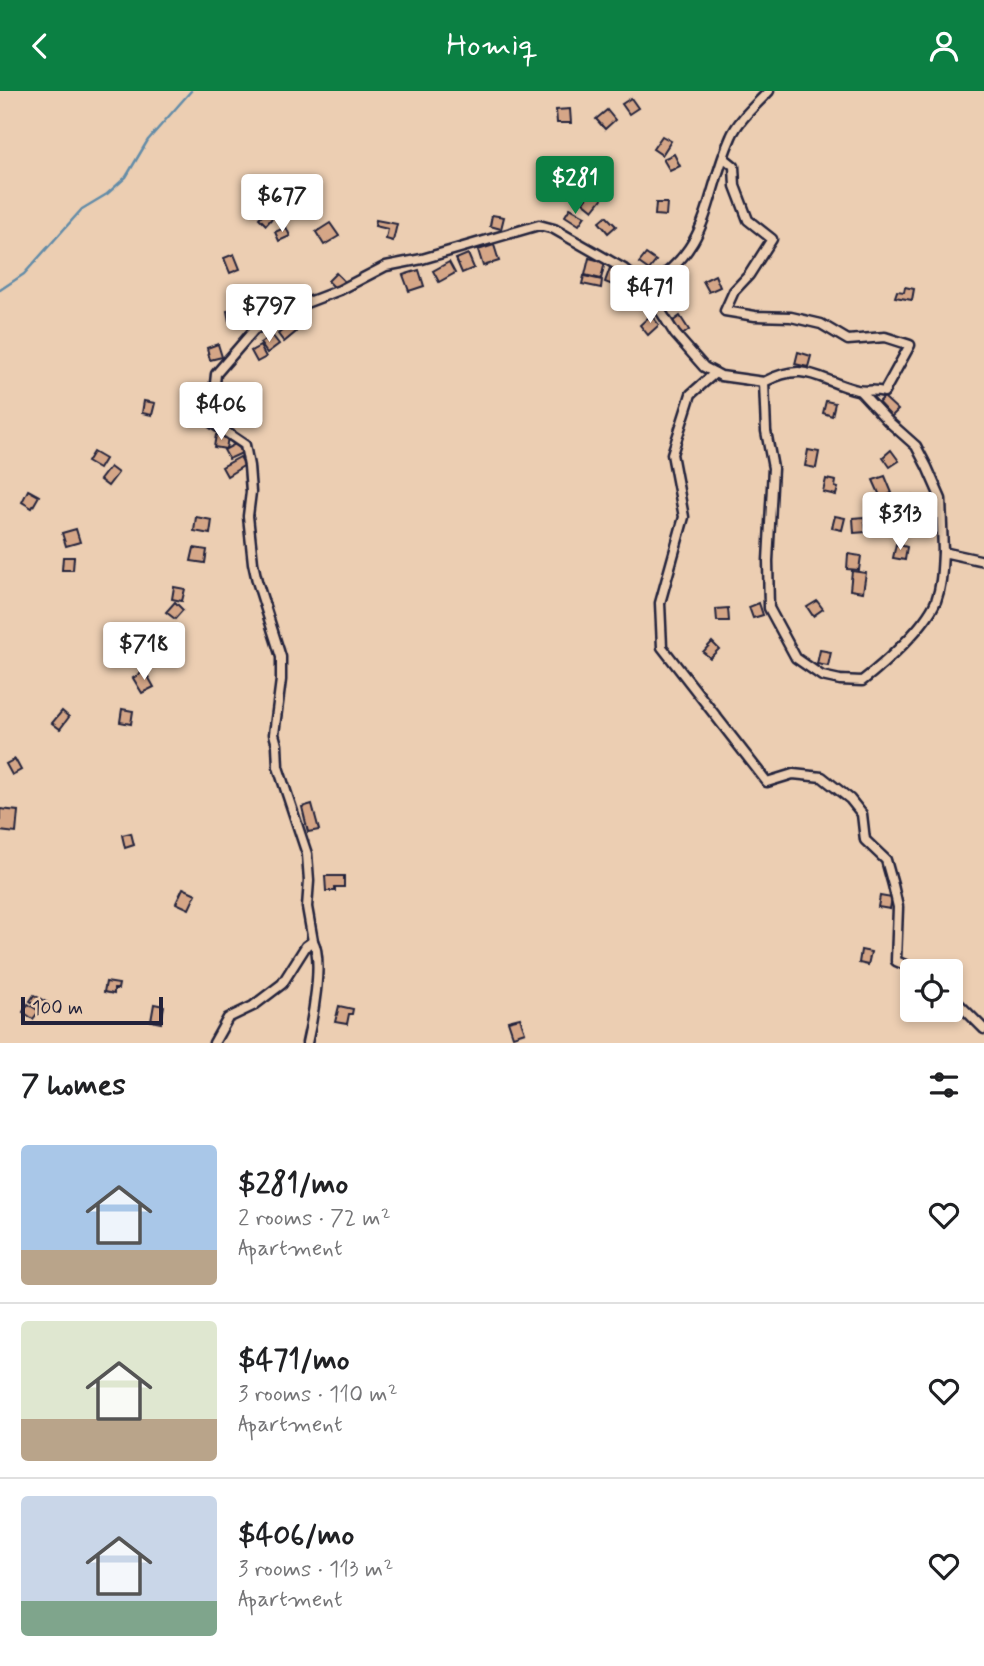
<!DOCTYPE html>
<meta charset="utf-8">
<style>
:root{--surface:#fff;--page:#f6f6f6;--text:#202124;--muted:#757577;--line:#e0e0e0;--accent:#0b8043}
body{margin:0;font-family:Mynerve,sans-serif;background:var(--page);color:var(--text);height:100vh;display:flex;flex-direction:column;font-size:26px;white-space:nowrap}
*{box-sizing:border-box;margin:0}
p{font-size:23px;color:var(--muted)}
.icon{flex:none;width:38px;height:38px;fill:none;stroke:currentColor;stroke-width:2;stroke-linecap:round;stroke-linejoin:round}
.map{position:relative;height:952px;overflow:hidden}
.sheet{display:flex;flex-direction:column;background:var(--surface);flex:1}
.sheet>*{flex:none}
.fabs{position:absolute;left:900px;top:868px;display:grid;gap:14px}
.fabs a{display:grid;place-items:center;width:63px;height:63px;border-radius:7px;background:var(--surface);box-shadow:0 4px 10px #0003;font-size:35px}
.scale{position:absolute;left:21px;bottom:18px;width:142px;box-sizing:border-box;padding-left:7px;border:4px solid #22223b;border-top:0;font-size:19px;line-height:24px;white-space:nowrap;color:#22223b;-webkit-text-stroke:5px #ecceb2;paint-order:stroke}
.price{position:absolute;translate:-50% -60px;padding:0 16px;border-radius:7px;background:#fff;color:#222;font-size:23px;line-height:46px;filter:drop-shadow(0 2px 4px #0008)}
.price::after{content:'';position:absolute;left:50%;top:42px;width:21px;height:16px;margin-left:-10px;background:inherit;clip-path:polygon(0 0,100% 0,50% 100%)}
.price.active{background:var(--accent);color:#fff}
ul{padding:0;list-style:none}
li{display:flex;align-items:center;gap:21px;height:175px;padding:0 21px}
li+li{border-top:2px solid var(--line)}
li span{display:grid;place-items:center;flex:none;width:196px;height:140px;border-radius:7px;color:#555}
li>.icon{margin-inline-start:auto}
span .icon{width:84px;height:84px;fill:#fffc;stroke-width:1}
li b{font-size:30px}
h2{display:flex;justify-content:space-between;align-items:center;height:84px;padding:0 21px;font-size:30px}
header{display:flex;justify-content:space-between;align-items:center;height:91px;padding:0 21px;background:var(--accent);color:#fff;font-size:32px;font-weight:600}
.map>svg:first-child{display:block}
</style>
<header><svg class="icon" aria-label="back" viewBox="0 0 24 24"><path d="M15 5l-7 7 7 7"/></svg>Homiq<svg class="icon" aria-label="person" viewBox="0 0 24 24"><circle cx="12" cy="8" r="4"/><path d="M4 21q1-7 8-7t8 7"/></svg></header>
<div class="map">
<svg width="984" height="952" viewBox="0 0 984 952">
<rect width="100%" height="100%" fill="#ecceb2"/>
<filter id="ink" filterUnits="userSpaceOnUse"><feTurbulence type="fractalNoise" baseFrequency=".0143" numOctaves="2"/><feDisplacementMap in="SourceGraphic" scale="14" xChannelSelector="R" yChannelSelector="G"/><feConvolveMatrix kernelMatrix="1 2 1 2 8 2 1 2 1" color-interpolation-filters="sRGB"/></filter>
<g filter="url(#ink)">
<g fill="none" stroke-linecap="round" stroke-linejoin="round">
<path stroke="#638ca8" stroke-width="2.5" d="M 0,199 L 24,183 L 82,118 L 107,103 L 126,86 L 148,49 L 191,0"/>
</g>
<g fill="#d5a687" stroke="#22223b" stroke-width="2">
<path d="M 631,7 L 638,17 L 629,23 L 622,13 Z"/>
<path d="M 570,18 L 571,32 L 557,32 L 556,19 Z"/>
<path d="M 607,19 L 615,29 L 605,38 L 596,28 Z"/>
<path d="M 662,45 L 671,50 L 662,64 L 653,58 Z"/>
<path d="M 674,63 L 680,75 L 670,80 L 663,68 Z"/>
<path d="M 595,96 L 605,104 L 593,119 L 583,111 Z"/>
<path d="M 656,112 L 667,112 L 666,125 L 655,124 Z"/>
<path d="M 570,117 L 585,125 L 579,134 L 565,125 Z"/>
<path d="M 267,118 L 274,125 L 266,134 L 259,127 Z"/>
<path d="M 492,124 L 504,126 L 501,138 L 490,135 Z"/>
<path d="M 606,125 L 616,135 L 608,142 L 599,131 Z"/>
<path d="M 376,129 L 397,133 L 393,150 L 386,148 L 388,138 L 375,135 Z"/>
<path d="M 330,132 L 339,145 L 324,154 L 316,141 Z"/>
<path d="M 286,136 L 290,145 L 279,150 L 275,141 Z"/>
<path d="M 494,154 L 499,170 L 483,175 L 478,159 Z"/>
<path d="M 234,163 L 240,178 L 230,182 L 224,167 Z"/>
<path d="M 468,163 L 474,177 L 462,182 L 456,168 Z"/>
<path d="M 646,163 L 656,170 L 649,179 L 639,172 Z"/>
<path d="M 589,167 L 605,171 L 601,188 L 585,184 Z"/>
<path d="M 449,171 L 455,182 L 439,191 L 433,180 Z"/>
<path d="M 610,177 L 621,180 L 620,183 L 625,185 L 620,197 L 605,191 Z"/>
<path d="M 419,179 L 424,195 L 409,200 L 403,184 Z"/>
<path d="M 336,182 L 344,190 L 336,198 L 328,190 Z"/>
<path d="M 715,184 L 720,196 L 709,201 L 703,190 Z"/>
<path d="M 584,185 L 602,189 L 601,197 L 582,193 Z"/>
<path d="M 905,196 L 914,198 L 912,209 L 895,206 L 897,200 L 904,201 Z"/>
<path d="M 240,217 L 242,227 L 229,230 L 227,220 Z"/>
<path d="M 651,224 L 659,234 L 648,244 L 640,234 Z"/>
<path d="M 680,225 L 689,239 L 681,245 L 672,231 Z"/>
<path d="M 290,233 L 296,241 L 284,251 L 278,243 Z"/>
<path d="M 272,244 L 279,253 L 267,262 L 260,252 Z"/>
<path d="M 218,253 L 222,266 L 210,269 L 207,257 Z"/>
<path d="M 260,255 L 266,266 L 257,271 L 251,260 Z"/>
<path d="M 798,261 L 811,265 L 808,276 L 795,273 Z"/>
<path d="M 884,306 L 898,319 L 891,326 L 877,313 Z"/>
<path d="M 144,310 L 155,312 L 152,324 L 142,322 Z"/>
<path d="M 826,310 L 835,312 L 832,325 L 823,322 Z"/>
<path d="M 216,344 L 228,346 L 226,358 L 214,356 Z"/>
<path d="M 237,352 L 242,362 L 229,368 L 224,359 Z"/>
<path d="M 808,359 L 819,361 L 816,377 L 805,375 Z"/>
<path d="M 891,359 L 899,370 L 890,376 L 883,366 Z"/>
<path d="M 93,361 L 105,368 L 99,378 L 87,371 Z"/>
<path d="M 240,366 L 245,374 L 227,385 L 222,376 Z"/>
<path d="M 110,376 L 118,382 L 108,395 L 100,389 Z"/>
<path d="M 885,385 L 892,402 L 881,407 L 873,389 Z"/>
<path d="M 826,388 L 836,390 L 835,396 L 838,397 L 836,404 L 823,401 Z"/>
<path d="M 28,399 L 39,405 L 32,417 L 22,411 Z"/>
<path d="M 912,404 L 914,414 L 900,416 L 899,406 Z"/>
<path d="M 835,425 L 845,427 L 842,439 L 832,437 Z"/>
<path d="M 196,426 L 212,429 L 210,443 L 194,440 Z"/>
<path d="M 864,426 L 866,441 L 854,442 L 853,427 Z"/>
<path d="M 76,438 L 80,451 L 66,455 L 62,442 Z"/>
<path d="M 896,453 L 907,456 L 905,469 L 893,467 Z"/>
<path d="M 194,457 L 207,459 L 205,472 L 191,470 Z"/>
<path d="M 848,463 L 861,465 L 859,479 L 847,478 Z"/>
<path d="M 63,466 L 74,466 L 73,479 L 62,479 Z"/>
<path d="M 852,480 L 866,482 L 863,501 L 850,499 Z"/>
<path d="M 174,496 L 185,498 L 182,510 L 172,508 Z"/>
<path d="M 817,510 L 823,518 L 813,525 L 807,516 Z"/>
<path d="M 175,511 L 183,519 L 175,528 L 166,521 Z"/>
<path d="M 759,512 L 763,524 L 753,527 L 749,516 Z"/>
<path d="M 728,517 L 729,530 L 717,530 L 716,518 Z"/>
<path d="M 712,551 L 719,558 L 710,567 L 703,561 Z"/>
<path d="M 820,559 L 831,561 L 828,575 L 817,573 Z"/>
<path d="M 145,580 L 154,596 L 142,602 L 133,587 Z"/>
<path d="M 122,618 L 133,620 L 131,633 L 120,631 Z"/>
<path d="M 62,620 L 69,626 L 60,638 L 52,632 Z"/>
<path d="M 15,668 L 21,679 L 12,684 L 6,673 Z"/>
<path d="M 312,713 L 319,739 L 308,741 L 302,716 Z"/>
<path d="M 0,718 L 18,720 L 16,742 L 0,740 Z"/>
<path d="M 131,742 L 134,754 L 125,757 L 122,744 Z"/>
<path d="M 325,785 L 344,785 L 344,796 L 335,796 L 335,800 L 326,800 Z"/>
<path d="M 183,797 L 196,803 L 189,818 L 176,812 Z"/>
<path d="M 880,805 L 892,807 L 890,818 L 878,816 Z"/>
<path d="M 861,859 L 871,861 L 868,874 L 859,872 Z"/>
<path d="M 106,891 L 119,893 L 118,898 L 114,898 L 114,903 L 104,901 Z"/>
<path d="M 34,904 L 48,912 L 44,919 L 30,910 Z"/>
<path d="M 28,913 L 39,920 L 33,928 L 23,921 Z"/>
<path d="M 154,913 L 164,915 L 161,932 L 151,930 Z"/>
<path d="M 339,915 L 353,918 L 352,923 L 349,923 L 347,933 L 335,931 Z"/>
<path d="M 520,927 L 525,941 L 513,945 L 508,930 Z"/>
</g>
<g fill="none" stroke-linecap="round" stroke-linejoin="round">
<g stroke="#22223b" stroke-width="13">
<g id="minor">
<path d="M 724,67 L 734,75 L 735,95 L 748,129 L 772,148 L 749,184 L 734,200 L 725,220 L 755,225 L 791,226 L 821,233 L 848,249 L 885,246 L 910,254 L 884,301 C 873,298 866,301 857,299 C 817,289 807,269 764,291 L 766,340 L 773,377 L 768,470 L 769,517 L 796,567 L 822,585 L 840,589 L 862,590 C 884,573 925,536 936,510 C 942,494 942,478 943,461 L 984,470"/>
<path d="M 646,197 C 713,155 703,109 731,46 C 738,29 757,13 769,0"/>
<path d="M 715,282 L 691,303 L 672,363 L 684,426 L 660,512 L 662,556 L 767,691 L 793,683 L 822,686 L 850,708 L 862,723 L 865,749 L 886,769 L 893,794 L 898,816 L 896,870 L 919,880"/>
<path d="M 860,300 L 888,330 L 916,355 L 927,376 L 941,408 L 943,461"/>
<path d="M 313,850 L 307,816 L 309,790 L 307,763 L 278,676 L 277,654 L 274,643 L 281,589 L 281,566 L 257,490 L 253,472 L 248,425 L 251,401 L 249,375 L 245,354 L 211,331 L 216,283 L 254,239 L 306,212 L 340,199 L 386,175 L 422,168 L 539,134 L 554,138 L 624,178 L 646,197 L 675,243 L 704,276 L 721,285 L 764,291"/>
<path d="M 950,904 L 984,938"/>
<path d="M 214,952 L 228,927 L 253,915 L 282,893 L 306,855 L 313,850 C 324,869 312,930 307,952"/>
</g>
</g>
<use href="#minor" stroke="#ecceb2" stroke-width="8"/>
</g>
</g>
</svg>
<div class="fabs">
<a><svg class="icon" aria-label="locate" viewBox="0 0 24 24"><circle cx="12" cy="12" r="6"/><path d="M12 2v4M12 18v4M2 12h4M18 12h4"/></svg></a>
</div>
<div class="scale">100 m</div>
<b class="price active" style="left:575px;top:125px">$281</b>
<b class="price" style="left:282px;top:143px">$677</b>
<b class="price" style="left:650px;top:234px">$471</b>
<b class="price" style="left:269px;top:253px">$797</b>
<b class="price" style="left:221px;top:351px">$406</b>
<b class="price" style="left:900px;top:461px">$313</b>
<b class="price" style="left:144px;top:591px">$718</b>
</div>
<section class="sheet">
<h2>7 homes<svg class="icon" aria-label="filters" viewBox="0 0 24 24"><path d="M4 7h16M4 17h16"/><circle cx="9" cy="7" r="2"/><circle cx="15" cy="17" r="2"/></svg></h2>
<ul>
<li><span style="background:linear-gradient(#a9c7e8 75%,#b9a48a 0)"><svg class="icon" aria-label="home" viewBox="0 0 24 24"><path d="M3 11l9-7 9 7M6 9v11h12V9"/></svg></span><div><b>$281/mo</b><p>2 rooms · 72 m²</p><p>Apartment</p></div><svg class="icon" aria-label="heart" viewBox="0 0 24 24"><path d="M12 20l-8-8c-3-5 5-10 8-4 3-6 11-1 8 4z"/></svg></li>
<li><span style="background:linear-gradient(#dfe7d0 70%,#b9a48a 0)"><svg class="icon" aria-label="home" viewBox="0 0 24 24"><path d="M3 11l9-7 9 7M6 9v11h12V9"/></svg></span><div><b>$471/mo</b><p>3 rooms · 110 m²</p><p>Apartment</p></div><svg class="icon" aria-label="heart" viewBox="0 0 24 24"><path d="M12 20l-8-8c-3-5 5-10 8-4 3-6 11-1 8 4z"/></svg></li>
<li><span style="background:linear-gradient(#c9d6e8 75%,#7fa58c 0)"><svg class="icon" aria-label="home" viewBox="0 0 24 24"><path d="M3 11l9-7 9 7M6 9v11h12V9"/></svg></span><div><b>$406/mo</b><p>3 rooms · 113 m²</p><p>Apartment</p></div><svg class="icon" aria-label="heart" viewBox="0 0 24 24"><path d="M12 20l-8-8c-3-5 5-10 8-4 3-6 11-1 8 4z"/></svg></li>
</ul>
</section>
